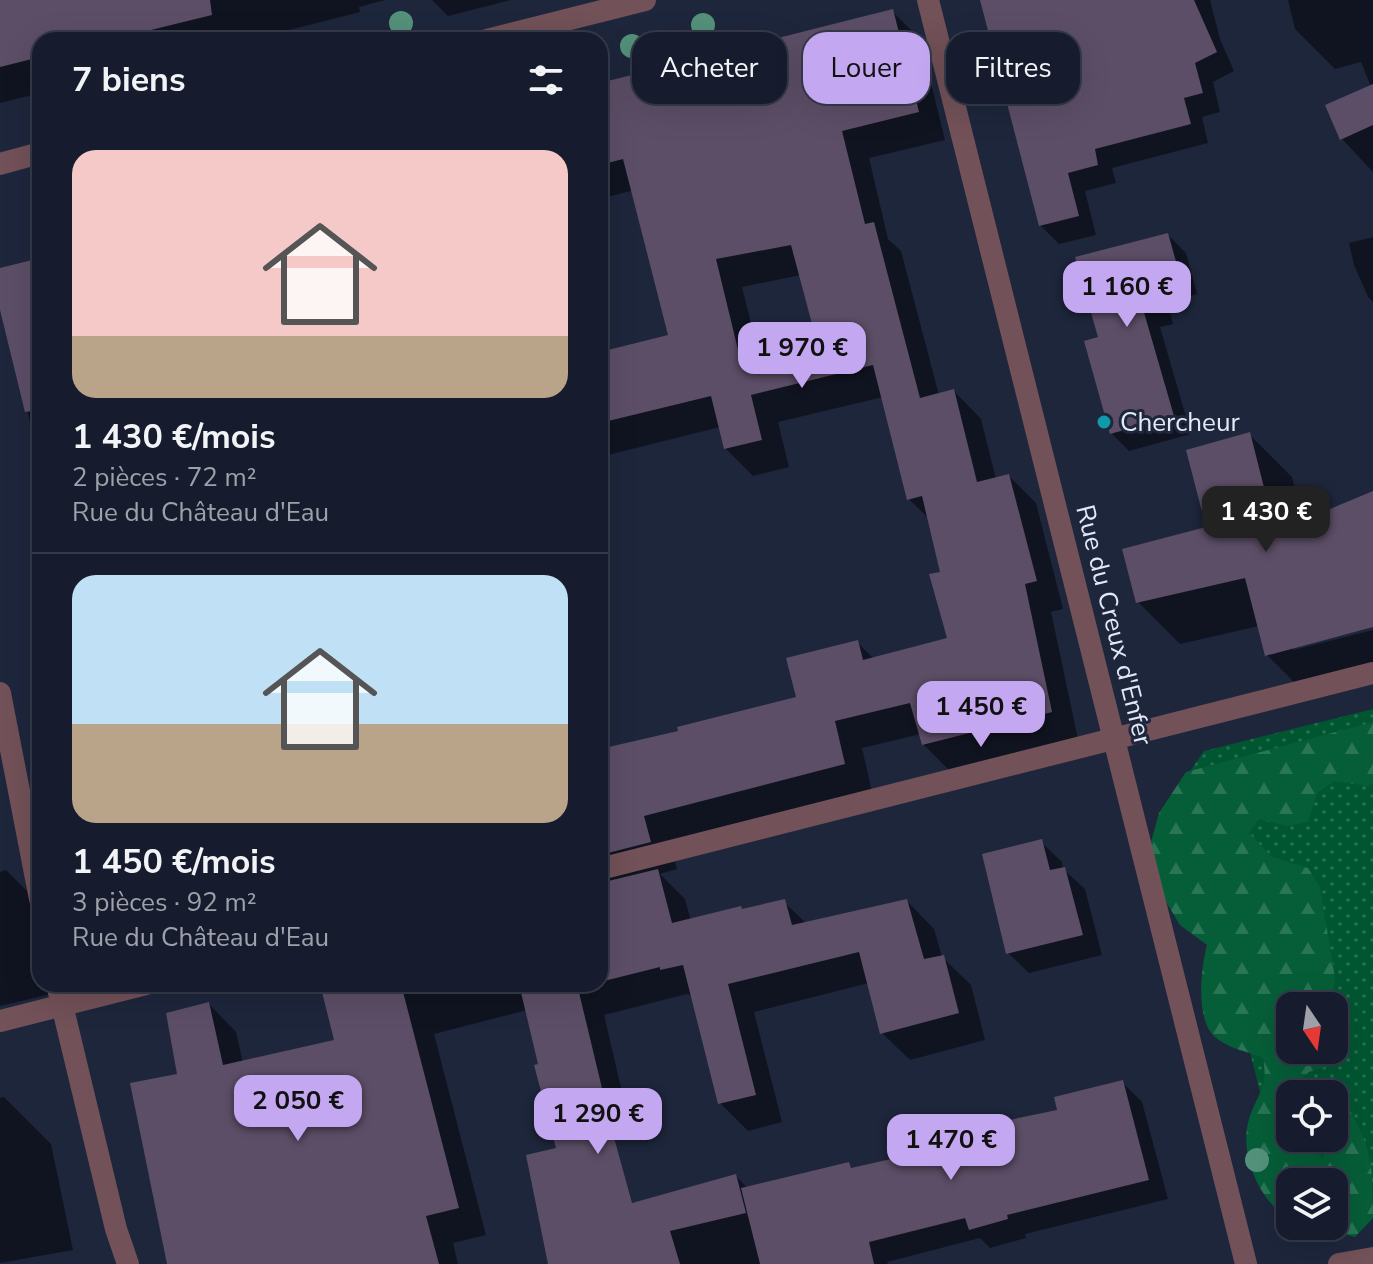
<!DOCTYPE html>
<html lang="fr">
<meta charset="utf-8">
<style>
:root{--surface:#161c2d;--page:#232939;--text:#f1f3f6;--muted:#9ea1aa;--line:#353a49;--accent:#c4a7f1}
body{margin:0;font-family:"Nunito Sans",sans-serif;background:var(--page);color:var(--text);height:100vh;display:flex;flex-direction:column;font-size:30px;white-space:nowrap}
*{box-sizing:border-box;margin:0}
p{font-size:26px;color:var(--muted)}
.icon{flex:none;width:44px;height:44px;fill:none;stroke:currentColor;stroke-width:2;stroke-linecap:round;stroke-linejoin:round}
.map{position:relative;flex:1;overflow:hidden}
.side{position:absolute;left:32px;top:32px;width:576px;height:960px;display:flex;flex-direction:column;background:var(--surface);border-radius:24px;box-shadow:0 8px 32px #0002,0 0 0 2px var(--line)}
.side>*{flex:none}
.guide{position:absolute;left:632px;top:32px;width:620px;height:72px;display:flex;gap:16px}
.needle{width:52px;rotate:167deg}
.tools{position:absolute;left:1276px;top:992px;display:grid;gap:16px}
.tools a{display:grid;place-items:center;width:72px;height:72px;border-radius:16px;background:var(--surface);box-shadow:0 8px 32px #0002,0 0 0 2px var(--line);font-size:40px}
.price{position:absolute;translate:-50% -68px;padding:0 18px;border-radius:16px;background:var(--accent);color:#111;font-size:26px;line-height:52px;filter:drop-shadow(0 2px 4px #0008)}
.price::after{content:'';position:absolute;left:50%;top:48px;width:24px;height:18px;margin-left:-12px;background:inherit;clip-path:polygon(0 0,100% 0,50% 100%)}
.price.active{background:#222;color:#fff}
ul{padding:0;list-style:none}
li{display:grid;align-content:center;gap:16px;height:424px;padding:0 40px}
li+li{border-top:2px solid var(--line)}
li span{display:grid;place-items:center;height:248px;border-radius:24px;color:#555}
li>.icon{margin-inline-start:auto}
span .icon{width:144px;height:144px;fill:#fffc;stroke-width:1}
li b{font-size:34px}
h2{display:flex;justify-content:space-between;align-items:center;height:96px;padding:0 40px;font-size:34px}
.pill{padding:0 28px;border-radius:24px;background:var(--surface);box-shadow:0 8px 32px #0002,0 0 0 2px var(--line);font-size:28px;line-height:72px}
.pill.active{background:var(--accent);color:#111}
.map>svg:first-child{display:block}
</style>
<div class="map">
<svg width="1373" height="1264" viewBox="0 0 1373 1264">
<defs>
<pattern id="grass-dots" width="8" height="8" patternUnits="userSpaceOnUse" patternTransform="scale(2)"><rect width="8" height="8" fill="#005631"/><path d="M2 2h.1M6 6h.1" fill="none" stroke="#256e50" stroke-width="1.8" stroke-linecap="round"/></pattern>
<pattern id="forest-firs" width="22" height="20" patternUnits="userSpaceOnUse" patternTransform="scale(2)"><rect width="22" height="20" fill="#065e38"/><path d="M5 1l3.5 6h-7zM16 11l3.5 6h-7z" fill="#2a7556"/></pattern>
</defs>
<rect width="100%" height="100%" fill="#1e263c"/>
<path fill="url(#grass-dots)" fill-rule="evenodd" d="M 1373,709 L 1373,1188 L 1334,1182 L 1290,1182 L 1282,1179 L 1182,783 L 1204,751 ZM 1290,1006 L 1334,1006 L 1334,1050 L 1290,1050 ZM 1290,1094 L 1334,1094 L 1334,1138 L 1290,1138 Z"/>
<path fill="url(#forest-firs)" d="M 1373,722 L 1373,783 L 1368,786 L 1334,781 L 1317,793 L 1308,822 L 1287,826 L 1259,819 L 1249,833 L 1272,857 L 1308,868 L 1320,887 L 1335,978 L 1331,1006 L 1290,1006 L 1290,1050 L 1334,1050 L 1334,1013 L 1349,1034 L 1338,1063 L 1309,1072 L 1291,1089 L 1293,1094 L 1290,1094 L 1290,1138 L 1308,1138 L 1309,1148 L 1324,1159 L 1324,1138 L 1334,1138 L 1334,1105 L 1348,1108 C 1373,1148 1373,1171 1373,1218 L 1355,1237 L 1312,1226 L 1334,1226 L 1334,1182 L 1290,1182 L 1290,1220 C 1261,1203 1240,1157 1248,1123 C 1256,1093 1269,1091 1263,1058 C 1249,1052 1227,1048 1215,1037 C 1195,1019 1201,968 1207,945 L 1180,925 L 1154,882 L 1150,846 L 1159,813 L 1186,772 Z"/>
<g fill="#0007" fill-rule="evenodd">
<path d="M 6,0 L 385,0 L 359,7 L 360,12 L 250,40 L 40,40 L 40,93 L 0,103 L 0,1 Z"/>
<path d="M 432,0 L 511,0 L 448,16 Z"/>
<path d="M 988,0 L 1210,0 L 1220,39 L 1234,71 L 1213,82 L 1220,112 L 1202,117 L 1208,143 L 1112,168 L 1116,183 L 1085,191 L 1096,235 L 1059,244 L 1040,225 Z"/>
<path d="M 1288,0 L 1373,0 L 1373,172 L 1342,139 L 1328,106 L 1371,87 L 1361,62 L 1335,69 L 1295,29 Z"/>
<path d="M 892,11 L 920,39 L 945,140 L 869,158 L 888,239 L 901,251 L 939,395 L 954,391 L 981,419 L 996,479 L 1009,476 L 1036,503 L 1063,609 L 1051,612 L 1078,739 L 951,772 L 923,744 L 921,734 L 862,748 L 872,792 L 670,843 L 677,869 L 660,874 L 685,899 L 691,921 L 784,902 L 807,924 L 907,901 L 934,929 L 942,957 L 971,985 L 985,1040 L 910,1060 L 882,1033 L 869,983 L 754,1012 L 782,1122 L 748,1131 L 720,1103 L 693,996 L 687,994 L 604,1015 L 627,1113 L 576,1127 L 527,1010 L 434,1034 L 486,1235 L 453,1243 L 458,1264 L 169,1264 L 209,1004 L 236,1032 L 243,1063 L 336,1041 L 350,984 L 600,984 L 600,884 L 611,883 L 600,872 L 600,751 L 681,732 L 798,698 L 857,642 L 874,659 L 950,640 L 942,573 L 930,520 L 909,499 L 883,397 L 778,422 L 789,467 L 753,476 L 725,448 L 720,427 L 600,457 L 600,354 L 671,337 L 634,190 L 600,199 L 600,85 ZM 801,275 L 819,340 L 759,355 L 742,287 Z"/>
<path d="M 1168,235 L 1186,253 L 1197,294 L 1167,302 L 1173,324 L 1160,327 L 1191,434 L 1129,451 L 1111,433 L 1100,339 Z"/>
<path d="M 1373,237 L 1373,302 L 1368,297 L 1354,265 L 1349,243 Z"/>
<path d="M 40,260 L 40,463 L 0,299 L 0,270 Z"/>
<path d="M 1250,435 L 1292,477 L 1302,518 L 1331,511 L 1373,493 L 1373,626 L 1293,646 L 1293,650 L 1373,630 L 1373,680 L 1309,697 L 1267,655 L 1259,626 L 1180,644 L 1138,602 L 1208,529 Z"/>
<path d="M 1041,842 L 1062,862 L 1063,869 L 1085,889 L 1102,955 L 1029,973 L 1008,953 Z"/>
<path d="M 6,870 L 30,894 L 40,943 L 40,984 L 49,984 L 51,994 L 0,1006 L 0,872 Z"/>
<path d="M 1122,1082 L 1142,1102 L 1168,1199 L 1025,1234 L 1026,1238 L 990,1248 L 980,1238 L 887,1262 L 888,1264 L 638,1264 L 623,1208 L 736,1176 L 748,1189 L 848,1164 L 854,1170 L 951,1147 L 1060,1112 Z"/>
<path d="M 4,1097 L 51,1144 L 73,1250 L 0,1263 L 0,1098 Z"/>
</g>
<g fill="#5c4e67" fill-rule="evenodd">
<path d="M 0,0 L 210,0 L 212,15 L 110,40 L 40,40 L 40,57 L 0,67 Z"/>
<path d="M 980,0 L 1194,0 L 1217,52 L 1195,63 L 1203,93 L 1184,98 L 1191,124 L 1095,149 L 1098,165 L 1068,173 L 1079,216 L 1039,226 Z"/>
<path d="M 893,9 L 919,112 L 842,131 L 865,224 L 874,222 L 920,398 L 954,389 L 977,482 L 1009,474 L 1037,581 L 1025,584 L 1052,712 L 922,745 L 910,703 L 835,721 L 845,764 L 644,816 L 651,842 L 600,855 L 600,749 L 678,731 L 677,727 L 796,697 L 786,658 L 858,640 L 863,660 L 947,638 L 929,574 L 940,572 L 922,496 L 907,500 L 873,365 L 751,395 L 762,440 L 724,449 L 711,396 L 600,423 L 600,352 L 668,335 L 623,159 L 600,165 L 600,83 ZM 791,245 L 816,339 L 740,358 L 716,259 Z"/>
<path d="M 1373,84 L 1373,125 L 1340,140 L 1325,105 Z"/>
<path d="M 1168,233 L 1180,276 L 1151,284 L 1156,306 L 1143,309 L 1174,416 L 1110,434 L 1084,341 L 1098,337 L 1075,257 Z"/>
<path d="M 40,258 L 40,410 L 25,412 L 0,310 L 0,268 Z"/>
<path d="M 1250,432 L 1273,523 L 1330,509 L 1373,491 L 1373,627 L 1265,656 L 1245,578 L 1136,603 L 1122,549 L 1206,527 L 1186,450 Z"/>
<path d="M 1042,839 L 1050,870 L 1065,867 L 1083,935 L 1006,954 L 982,854 Z"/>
<path d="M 658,869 L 672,923 L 741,906 L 742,909 L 785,899 L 792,925 L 907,899 L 924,959 L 944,955 L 959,1013 L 880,1034 L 859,952 L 728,984 L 756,1095 L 718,1104 L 683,965 L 660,970 L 660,967 L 600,982 L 600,883 Z"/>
<path d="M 320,984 L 401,984 L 459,1208 L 426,1216 L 439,1264 L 167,1264 L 130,1083 L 177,1074 L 166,1013 L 209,1002 L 223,1065 L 334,1040 Z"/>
<path d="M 519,984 L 577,984 L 613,1134 L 632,1203 L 736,1174 L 746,1213 L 670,1231 L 680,1264 L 548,1264 L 526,1155 L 556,1148 L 534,1065 L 538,1064 Z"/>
<path d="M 1123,1080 L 1149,1180 L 1007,1215 L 1008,1219 L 969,1230 L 965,1218 L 869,1242 L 874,1264 L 760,1264 L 741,1188 L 849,1162 L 851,1168 L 949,1146 L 947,1133 L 1057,1110 L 1054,1097 Z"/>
</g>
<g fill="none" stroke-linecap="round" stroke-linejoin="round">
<g stroke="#725158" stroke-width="22">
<path d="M 928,0 L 1246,1264"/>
<path d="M 487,40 L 645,0"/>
<path d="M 0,164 L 40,153"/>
<path d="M 0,693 L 40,899"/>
<path d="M 600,869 L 1373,673"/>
<path d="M 57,984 L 116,1229 L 128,1264"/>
<path d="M 0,1021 L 146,984"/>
</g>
<path stroke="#725158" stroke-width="22" d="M 1339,1264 L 1373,1258"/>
</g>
<g fill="#54917a">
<circle cx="401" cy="23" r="12"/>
<circle cx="703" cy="25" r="12"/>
<circle cx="632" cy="46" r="12"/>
<circle cx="1257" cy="1160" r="12"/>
</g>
<circle fill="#0f9aa8" stroke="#1e263c" stroke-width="3" cx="1104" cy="422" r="8"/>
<g text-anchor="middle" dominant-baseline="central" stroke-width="6" stroke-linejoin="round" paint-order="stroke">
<g font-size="26" fill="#e3e9f8" stroke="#1e263c" text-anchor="start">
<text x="1120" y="422">Chercheur</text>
</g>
<g font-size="26" fill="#e3e9f8" stroke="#1e263c">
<text transform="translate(1114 625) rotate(76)">Rue du Creux d'Enfer</text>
</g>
</g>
</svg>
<div class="tools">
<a><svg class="needle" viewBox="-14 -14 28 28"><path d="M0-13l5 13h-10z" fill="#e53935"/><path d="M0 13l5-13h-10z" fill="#9ea1aa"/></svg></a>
<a><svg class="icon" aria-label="locate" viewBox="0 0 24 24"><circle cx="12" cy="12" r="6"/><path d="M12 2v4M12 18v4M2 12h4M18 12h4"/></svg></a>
<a><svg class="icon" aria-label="layers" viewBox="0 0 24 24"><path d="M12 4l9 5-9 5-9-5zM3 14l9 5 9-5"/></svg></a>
</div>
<b class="price" style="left:1127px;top:329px">1 160 €</b>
<b class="price" style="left:802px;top:390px">1 970 €</b>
<b class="price active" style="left:1266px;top:554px">1 430 €</b>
<b class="price" style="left:981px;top:749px">1 450 €</b>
<b class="price" style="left:298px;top:1143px">2 050 €</b>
<b class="price" style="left:598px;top:1156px">1 290 €</b>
<b class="price" style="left:951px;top:1182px">1 470 €</b>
<div class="guide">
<a class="pill">Acheter</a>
<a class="pill active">Louer</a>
<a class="pill">Filtres</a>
</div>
<section class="side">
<h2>7 biens<svg class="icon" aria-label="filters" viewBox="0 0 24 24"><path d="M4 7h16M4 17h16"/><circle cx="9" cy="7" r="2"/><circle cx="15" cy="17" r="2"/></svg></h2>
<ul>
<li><span style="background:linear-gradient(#f6c9c9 75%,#b9a48a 0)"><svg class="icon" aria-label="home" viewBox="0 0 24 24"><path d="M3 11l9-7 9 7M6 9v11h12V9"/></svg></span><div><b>1 430 €/mois</b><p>2 pièces · 72 m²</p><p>Rue du Château d'Eau</p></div></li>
<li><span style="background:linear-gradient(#bfe0f5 60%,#b9a48a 0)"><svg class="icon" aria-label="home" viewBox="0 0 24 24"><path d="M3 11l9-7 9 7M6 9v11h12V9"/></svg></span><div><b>1 450 €/mois</b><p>3 pièces · 92 m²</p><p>Rue du Château d'Eau</p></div></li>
</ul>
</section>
</div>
